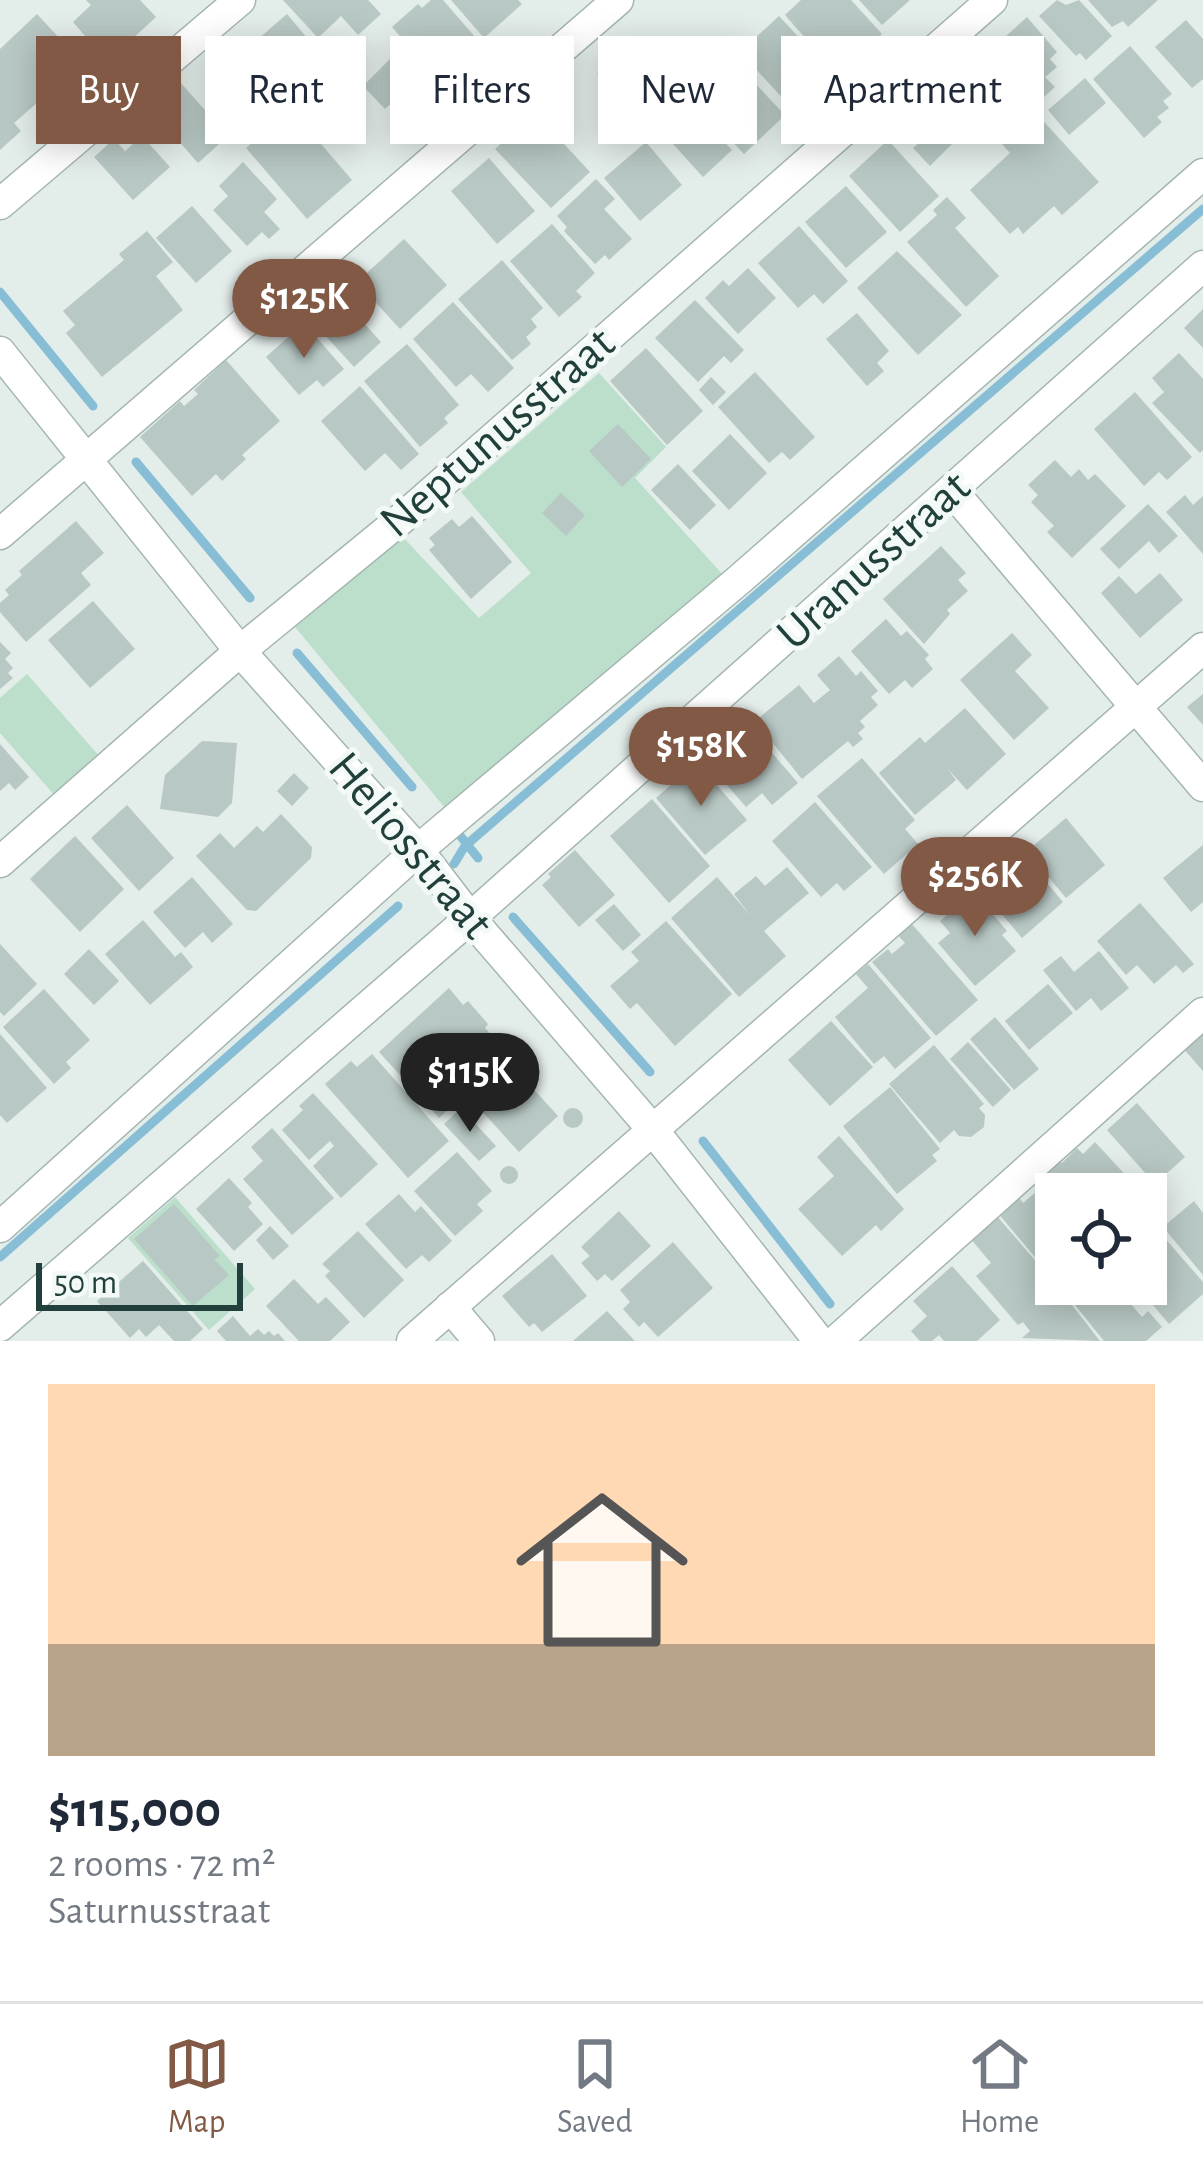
<!DOCTYPE html>
<meta charset="utf-8">
<style>
:root{--surface:#fff;--page:#f2f2f3;--text:#1f2937;--muted:#747a83;--line:#e0e1e3;--accent:#815945}
body{margin:0;font-family:"Alegreya Sans",sans-serif;background:var(--page);color:var(--text);height:100vh;display:flex;flex-direction:column;font-size:45px;white-space:nowrap}
*{box-sizing:border-box;margin:0}
p{font-size:39px;color:var(--muted)}
.icon{flex:none;width:66px;height:66px;fill:none;stroke:currentColor;stroke-width:2;stroke-linecap:round;stroke-linejoin:round}
.map{position:relative;height:1341px;overflow:hidden}
.sheet{display:flex;flex-direction:column;background:var(--surface);flex:1}
.sheet>*{flex:none}
.guide{position:absolute;left:36px;top:36px;width:1131px;height:108px;display:flex;gap:24px}
.controls{position:absolute;left:1035px;top:1173px;display:grid;gap:24px}
.controls a{display:grid;place-items:center;width:132px;height:132px;border-radius:0px;background:var(--surface);box-shadow:0 6px 30px #0003;font-size:60px}
.scale{position:absolute;left:36px;bottom:30px;width:207px;box-sizing:border-box;padding-left:12px;border:6px solid #21403c;border-top:0;font-size:33px;line-height:42px;white-space:nowrap;color:#21403c;-webkit-text-stroke:9px #f3f9f7;paint-order:stroke}
.price{position:absolute;translate:-50% -102px;padding:0 27px;border-radius:42px;background:var(--accent);color:#fff;font-size:39px;line-height:78px;filter:drop-shadow(0 3px 6px #0008)}
.price::after{content:'';position:absolute;left:50%;top:72px;width:36px;height:27px;margin-left:-18px;background:inherit;clip-path:polygon(0 0,100% 0,50% 100%)}
.price.current{background:#222;color:#fff}
ul{padding:0;list-style:none}
li{display:grid;align-content:center;gap:24px;height:636px;padding:0 48px}
li+li{border-top:3px solid var(--line)}
li span{display:grid;place-items:center;height:372px;border-radius:0px;color:#555}
li>.icon{margin-inline-start:auto}
span .icon{width:216px;height:216px;fill:#fffc;stroke-width:1}
li b{font-size:51px}
.chip{padding:0 42px;border-radius:0px;background:var(--surface);box-shadow:0 6px 30px #0003;font-size:42px;line-height:108px}
.chip.current{background:var(--accent);color:#fff}
.tab-bar{display:flex;justify-content:space-around;align-items:center;height:168px;border-top:3px solid var(--line);background:var(--surface);font-size:33px;color:var(--muted)}
.tab-bar a{display:grid;justify-items:center;gap:6px}
.tab-bar .current{color:var(--accent)}
.map>svg:first-child{display:block}
</style>
<div class="map">
<svg width="1203" height="1341" viewBox="0 0 1203 1341">
<rect width="100%" height="100%" fill="#e3edea"/>
<g fill="#bbdfca">
<path d="M 599,373 L 666,447 L 635,478 L 725,577 L 446,809 L 295,627 L 401,535 L 479,618 L 531,573 L 461,492 Z"/>
<path d="M 27,674 L 101,758 L 56,797 L 0,733 L 0,698 Z"/>
<path d="M 175,1197 L 255,1289 L 209,1330 L 128,1238 Z"/>
</g>
<g fill="none" stroke-linecap="round" stroke-linejoin="round">
<g stroke="#88bed5" stroke-width="9">
<path d="M 0,292 L 93,406"/>
<path d="M 136,462 L 250,598"/>
<path d="M 297,653 L 412,787"/>
<path d="M 458,833 L 478,858"/>
<path d="M 454,864 L 465,846 L 1203,209"/>
<path d="M 513,917 L 650,1072"/>
<path d="M 703,1141 L 830,1304"/>
<path d="M 0,1257 L 398,906"/>
</g>
</g>
<g fill="#b8c8c4">
<path d="M 86,0 L 140,0 L 156,17 L 103,66 L 87,48 L 92,44 L 73,22 L 91,5 Z"/>
<path d="M 283,0 L 368,0 L 381,14 L 358,35 L 341,16 L 318,38 Z"/>
<path d="M 431,0 L 443,0 L 495,60 L 478,75 L 465,59 L 439,81 L 392,27 L 418,4 L 422,8 Z"/>
<path d="M 451,0 L 518,0 L 522,4 L 484,38 Z"/>
<path d="M 801,0 L 851,0 L 882,34 L 837,74 L 785,15 Z"/>
<path d="M 859,0 L 910,0 L 882,25 Z"/>
<path d="M 1057,0 L 1066,5 L 1079,0 L 1112,36 L 1086,60 L 1080,53 L 1076,56 L 1039,16 Z"/>
<path d="M 1088,0 L 1158,0 L 1128,27 L 1123,21 L 1112,27 Z"/>
<path d="M 37,14 L 85,66 L 41,107 L 37,103 L 14,123 L 21,131 L 0,150 L 0,49 Z"/>
<path d="M 287,14 L 330,65 L 299,92 L 294,87 L 289,91 L 251,45 Z"/>
<path d="M 779,16 L 817,57 L 799,73 L 809,84 L 788,104 L 740,52 Z"/>
<path d="M 1027,17 L 1057,52 L 1050,59 L 1057,67 L 1045,77 L 1055,87 L 1032,108 L 985,55 Z"/>
<path d="M 1186,20 L 1203,39 L 1203,79 L 1192,88 L 1155,47 Z"/>
<path d="M 642,37 L 670,72 L 626,109 L 597,74 Z"/>
<path d="M 1130,46 L 1172,94 L 1163,101 L 1169,108 L 1157,117 L 1162,122 L 1144,138 L 1093,79 Z"/>
<path d="M 395,54 L 428,87 L 406,108 L 397,98 L 385,109 L 363,86 Z"/>
<path d="M 971,56 L 1004,95 L 968,126 L 942,94 L 953,85 L 946,77 Z"/>
<path d="M 732,59 L 785,115 L 744,154 L 728,137 L 735,131 L 706,100 L 719,88 L 711,79 Z"/>
<path d="M 337,72 L 360,98 L 323,132 L 300,107 Z"/>
<path d="M 1085,78 L 1106,103 L 1069,135 L 1048,110 Z"/>
<path d="M 180,82 L 228,136 L 198,163 L 150,108 Z"/>
<path d="M 931,91 L 949,109 L 941,116 L 960,136 L 930,166 L 913,148 L 919,143 L 900,123 Z"/>
<path d="M 291,109 L 352,180 L 307,219 L 246,148 Z"/>
<path d="M 1036,113 L 1099,182 L 1062,215 L 1054,206 L 1023,234 L 1018,227 L 1010,234 L 970,190 L 1010,153 L 1002,144 Z"/>
<path d="M 702,118 L 732,150 L 703,177 L 673,144 Z"/>
<path d="M 542,120 L 590,172 L 551,208 L 495,149 L 519,127 L 526,134 Z"/>
<path d="M 142,136 L 170,167 L 133,200 L 94,157 L 114,139 L 125,151 Z"/>
<path d="M 888,140 L 939,196 L 900,232 L 849,176 Z"/>
<path d="M 646,142 L 682,185 L 640,221 L 604,178 Z"/>
<path d="M 489,158 L 535,211 L 497,244 L 451,191 Z"/>
<path d="M 243,162 L 277,199 L 264,212 L 280,229 L 269,239 L 262,232 L 247,246 L 213,210 L 228,196 L 219,186 Z"/>
<path d="M 596,179 L 615,199 L 604,209 L 632,239 L 609,260 L 605,255 L 595,264 L 564,231 L 567,227 L 557,216 Z"/>
<path d="M 846,186 L 887,232 L 846,268 L 805,222 Z"/>
<path d="M 947,197 L 966,218 L 955,228 L 999,276 L 966,307 L 907,242 L 937,215 L 933,210 Z"/>
<path d="M 192,206 L 232,251 L 196,283 L 156,238 Z"/>
<path d="M 552,224 L 595,273 L 576,291 L 582,297 L 559,317 L 510,261 Z"/>
<path d="M 799,226 L 848,281 L 823,304 L 814,294 L 798,308 L 758,263 Z"/>
<path d="M 147,231 L 173,262 L 156,276 L 183,310 L 102,377 L 66,333 L 75,325 L 63,311 L 124,260 L 119,254 Z"/>
<path d="M 404,239 L 447,285 L 400,329 L 357,282 Z"/>
<path d="M 897,251 L 962,315 L 918,355 L 857,288 Z"/>
<path d="M 502,260 L 543,308 L 531,319 L 537,327 L 526,337 L 531,344 L 512,360 L 458,299 Z"/>
<path d="M 748,268 L 776,298 L 738,334 L 705,298 L 723,280 L 729,286 Z"/>
<path d="M 339,296 L 381,342 L 354,367 L 312,321 Z"/>
<path d="M 695,300 L 744,350 L 731,363 L 724,356 L 698,382 L 655,338 Z"/>
<path d="M 453,302 L 514,368 L 488,392 L 471,374 L 456,387 L 413,339 Z"/>
<path d="M 1203,309 L 1203,348 L 1184,328 Z"/>
<path d="M 857,313 L 889,351 L 877,363 L 884,371 L 867,386 L 826,339 Z"/>
<path d="M 304,323 L 344,369 L 323,387 L 317,380 L 299,395 L 266,357 Z"/>
<path d="M 407,344 L 459,405 L 444,418 L 448,423 L 420,447 L 364,381 Z"/>
<path d="M 646,348 L 703,411 L 667,445 L 610,381 Z"/>
<path d="M 1179,353 L 1203,379 L 1203,450 L 1200,453 L 1152,403 L 1164,392 L 1152,378 Z"/>
<path d="M 226,360 L 280,421 L 242,455 L 246,459 L 222,481 L 216,474 L 192,496 L 140,437 L 180,401 L 184,406 L 198,394 L 194,390 Z"/>
<path d="M 755,372 L 815,437 L 790,460 L 782,452 L 769,463 L 718,407 Z"/>
<path d="M 711,377 L 726,392 L 713,405 L 699,390 Z"/>
<path d="M 360,386 L 419,454 L 401,470 L 385,453 L 365,471 L 321,421 Z"/>
<path d="M 1135,392 L 1192,457 L 1167,480 L 1159,472 L 1144,486 L 1094,429 Z"/>
<path d="M 618,424 L 651,459 L 622,487 L 589,451 Z"/>
<path d="M 730,434 L 767,473 L 729,510 L 692,471 Z"/>
<path d="M 1055,460 L 1071,477 L 1079,469 L 1088,480 L 1095,474 L 1126,506 L 1072,558 L 1047,532 L 1054,526 L 1031,502 L 1038,495 L 1028,485 Z"/>
<path d="M 678,464 L 716,505 L 690,530 L 651,490 Z"/>
<path d="M 561,493 L 585,515 L 566,536 L 542,513 Z"/>
<path d="M 1185,495 L 1193,505 L 1203,496 L 1203,554 L 1166,512 Z"/>
<path d="M 1148,504 L 1178,536 L 1159,553 L 1149,541 L 1119,569 L 1100,549 Z"/>
<path d="M 472,516 L 512,562 L 471,599 L 429,550 L 435,545 L 429,538 L 452,519 L 459,527 Z"/>
<path d="M 76,521 L 104,553 L 81,573 L 91,585 L 26,642 L 0,612 L 0,603 L 9,595 L 5,590 L 22,575 L 19,571 Z"/>
<path d="M 941,546 L 966,573 L 958,580 L 968,591 L 947,610 L 950,614 L 924,644 L 883,599 Z"/>
<path d="M 1160,573 L 1183,600 L 1140,638 L 1101,593 L 1119,576 L 1136,594 Z"/>
<path d="M 93,601 L 135,649 L 90,688 L 48,640 Z"/>
<path d="M 886,619 L 901,636 L 907,631 L 929,655 L 925,659 L 933,669 L 912,688 L 905,680 L 889,694 L 851,651 Z"/>
<path d="M 1012,633 L 1032,655 L 1015,671 L 1049,708 L 1014,740 L 960,680 Z"/>
<path d="M 0,642 L 11,653 L 5,659 L 13,668 L 8,673 L 13,678 L 0,689 Z"/>
<path d="M 839,656 L 856,676 L 861,671 L 878,691 L 871,697 L 878,705 L 860,721 L 865,727 L 858,733 L 863,739 L 853,747 L 848,741 L 802,779 L 755,721 L 799,685 L 814,703 L 830,690 L 817,675 Z"/>
<path d="M 1203,694 L 1203,725 L 1187,707 Z"/>
<path d="M 965,708 L 1006,754 L 967,790 L 947,768 L 956,780 L 915,815 L 879,773 L 920,737 L 925,743 Z"/>
<path d="M 747,724 L 798,783 L 772,805 L 762,793 L 746,807 L 705,760 Z"/>
<path d="M 202,741 L 237,743 L 232,803 L 218,817 L 160,809 L 165,775 Z"/>
<path d="M 0,744 L 29,777 L 15,790 L 9,783 L 0,791 Z"/>
<path d="M 862,758 L 915,820 L 905,829 L 918,844 L 884,874 L 817,796 Z"/>
<path d="M 697,762 L 747,820 L 705,855 L 656,798 Z"/>
<path d="M 294,773 L 309,788 L 292,806 L 277,791 Z"/>
<path d="M 652,799 L 710,866 L 669,903 L 610,836 Z"/>
<path d="M 815,802 L 872,867 L 844,891 L 837,883 L 821,897 L 772,841 Z"/>
<path d="M 127,805 L 174,858 L 139,891 L 91,838 Z"/>
<path d="M 281,814 L 312,847 L 311,858 L 256,911 L 247,910 L 196,856 L 220,833 L 234,848 L 257,826 L 263,832 Z"/>
<path d="M 1066,818 L 1105,865 L 1066,898 L 1027,851 Z"/>
<path d="M 75,836 L 124,889 L 80,932 L 30,879 Z"/>
<path d="M 1203,845 L 1203,902 L 1191,912 L 1163,878 Z"/>
<path d="M 1018,849 L 1063,902 L 1022,938 L 989,899 L 999,890 L 987,876 Z"/>
<path d="M 575,850 L 615,895 L 579,927 L 542,885 L 551,877 L 548,874 Z"/>
<path d="M 787,867 L 809,893 L 764,931 L 786,956 L 739,997 L 671,918 L 717,877 L 751,916 L 734,894 L 756,876 L 765,886 Z"/>
<path d="M 192,877 L 233,924 L 212,943 L 203,932 L 185,948 L 153,912 Z"/>
<path d="M 974,892 L 1007,931 L 1002,935 L 1016,951 L 975,986 L 938,943 L 950,933 L 940,921 Z"/>
<path d="M 1140,903 L 1194,964 L 1183,973 L 1176,965 L 1154,984 L 1137,965 L 1126,975 L 1097,941 Z"/>
<path d="M 614,904 L 641,935 L 623,951 L 595,920 Z"/>
<path d="M 143,920 L 175,957 L 181,952 L 193,967 L 150,1005 L 105,954 Z"/>
<path d="M 666,921 L 732,994 L 675,1046 L 637,1003 L 630,1009 L 610,986 L 639,961 L 631,952 Z"/>
<path d="M 911,923 L 978,1000 L 936,1036 L 872,962 L 888,949 L 892,954 L 905,943 L 898,935 Z"/>
<path d="M 0,944 L 37,984 L 4,1016 L 0,1012 Z"/>
<path d="M 89,949 L 119,981 L 94,1005 L 64,974 Z"/>
<path d="M 1099,951 L 1129,988 L 1101,1011 L 1091,998 L 1076,1011 L 1043,970 L 1061,956 L 1074,972 Z"/>
<path d="M 868,964 L 931,1038 L 895,1069 L 884,1056 L 874,1064 L 835,1017 L 868,988 L 856,974 Z"/>
<path d="M 1048,984 L 1073,1013 L 1029,1050 L 1005,1021 Z"/>
<path d="M 449,988 L 463,1005 L 468,1001 L 488,1024 L 485,1028 L 499,1044 L 463,1076 L 473,1087 L 439,1118 L 379,1052 Z"/>
<path d="M 44,989 L 90,1040 L 66,1062 L 71,1068 L 54,1084 L 3,1027 Z"/>
<path d="M 995,1017 L 1039,1069 L 1014,1090 L 970,1039 Z"/>
<path d="M 831,1021 L 873,1067 L 830,1106 L 788,1060 Z"/>
<path d="M 1203,1029 L 1203,1071 L 1182,1047 Z"/>
<path d="M 0,1034 L 47,1088 L 7,1123 L 0,1115 Z"/>
<path d="M 968,1042 L 1011,1090 L 993,1107 L 950,1059 Z"/>
<path d="M 934,1045 L 984,1104 L 979,1108 L 985,1115 L 984,1127 L 971,1137 L 959,1136 L 954,1130 L 940,1143 L 889,1084 Z"/>
<path d="M 372,1054 L 449,1141 L 408,1178 L 325,1084 L 351,1061 L 357,1067 Z"/>
<path d="M 509,1062 L 558,1116 L 519,1152 L 470,1098 Z"/>
<path d="M 890,1087 L 940,1149 L 932,1155 L 937,1161 L 897,1194 L 843,1126 Z"/>
<path d="M 313,1093 L 378,1164 L 341,1198 L 313,1166 L 334,1146 L 330,1141 L 309,1160 L 282,1130 L 303,1110 L 299,1106 Z"/>
<path d="M 1137,1103 L 1185,1157 L 1155,1184 L 1107,1130 Z"/>
<path d="M 461,1108 L 496,1146 L 479,1161 L 444,1124 Z"/>
<circle cx="573" cy="1118" r="10"/>
<path d="M 272,1128 L 334,1198 L 292,1235 L 243,1179 L 263,1161 L 251,1147 Z"/>
<path d="M 839,1136 L 904,1209 L 881,1231 L 876,1225 L 842,1256 L 798,1209 L 834,1176 L 817,1157 Z"/>
<path d="M 1095,1142 L 1143,1194 L 1062,1194 L 1038,1168 L 1054,1154 L 1062,1163 L 1077,1148 L 1083,1154 Z"/>
<path d="M 457,1152 L 492,1191 L 477,1204 L 483,1211 L 455,1236 L 414,1191 Z"/>
<circle cx="509" cy="1175" r="9"/>
<path d="M 229,1178 L 252,1203 L 248,1207 L 263,1224 L 234,1251 L 196,1209 Z"/>
<path d="M 1048,1182 L 1056,1192 L 1056,1282 L 997,1212 L 1017,1195 L 1023,1203 Z"/>
<path d="M 399,1194 L 415,1212 L 421,1206 L 452,1241 L 429,1262 L 422,1255 L 406,1269 L 365,1224 Z"/>
<path d="M 1194,1201 L 1203,1213 L 1203,1275 L 1163,1227 Z"/>
<path d="M 174,1204 L 220,1256 L 214,1259 L 229,1275 L 193,1306 L 134,1239 Z"/>
<path d="M 619,1211 L 651,1246 L 612,1281 L 605,1274 L 597,1281 L 581,1263 L 590,1256 L 581,1247 Z"/>
<path d="M 996,1215 L 1057,1286 L 1100,1341 L 1022,1338 L 1030,1331 L 1023,1322 L 1018,1325 L 976,1276 L 991,1263 L 970,1238 Z"/>
<path d="M 270,1226 L 289,1246 L 273,1260 L 256,1240 Z"/>
<path d="M 1156,1228 L 1203,1282 L 1203,1294 L 1169,1324 L 1135,1284 L 1146,1284 L 1146,1237 Z"/>
<path d="M 358,1231 L 404,1280 L 364,1318 L 325,1276 L 330,1271 L 322,1264 Z"/>
<path d="M 673,1242 L 713,1288 L 658,1337 L 644,1322 L 639,1327 L 623,1309 L 630,1302 L 620,1290 Z"/>
<path d="M 552,1254 L 587,1296 L 542,1332 L 534,1323 L 529,1327 L 502,1296 Z"/>
<path d="M 143,1261 L 203,1329 L 190,1341 L 174,1341 L 159,1325 L 146,1337 L 139,1329 L 130,1338 L 97,1301 Z"/>
<path d="M 952,1266 L 1000,1320 L 977,1341 L 944,1341 L 939,1335 L 932,1341 L 920,1341 L 911,1331 L 927,1316 L 913,1301 Z"/>
<path d="M 294,1279 L 318,1304 L 326,1297 L 350,1322 L 330,1341 L 299,1341 L 266,1306 Z"/>
<path d="M 1058,1284 L 1104,1284 L 1118,1301 L 1124,1296 L 1142,1317 L 1148,1311 L 1162,1327 L 1146,1341 L 1104,1341 Z"/>
<path d="M 607,1311 L 635,1341 L 573,1341 Z"/>
<path d="M 233,1316 L 250,1336 L 258,1329 L 264,1335 L 269,1331 L 274,1336 L 278,1333 L 285,1341 L 226,1341 L 217,1331 Z"/>
</g>
<g fill="none" stroke-linecap="round" stroke-linejoin="round">
<g stroke="#a5b6b2" stroke-width="33">
<g id="minor">
<path d="M 0,204 L 240,0"/>
<path d="M 0,352 L 240,651 L 418,850 L 470,918 L 653,1130 L 819,1341"/>
<path d="M 953,492 L 1203,786"/>
<path d="M 0,534 L 618,0"/>
<path d="M 0,862 L 240,651 L 400,520 L 992,0"/>
<path d="M 0,1227 L 418,850 L 740,579 L 1203,174"/>
<path d="M 450,1307 L 479,1341"/>
<path d="M 0,1326 L 470,918 L 1203,266"/>
<path d="M 412,1341 L 1203,648"/>
<path d="M 836,1341 L 1203,1013"/>
</g>
</g>
<use href="#minor" stroke="#fff" stroke-width="30"/>
</g>
<g text-anchor="middle" dominant-baseline="central" stroke-width="10" stroke-linejoin="round" paint-order="stroke">
<g font-size="48" fill="#21403c" stroke="#f3f9f7">
<text transform="translate(498 433) rotate(-41)">Neptunusstraat</text>
<text transform="translate(874 561) rotate(-42)">Uranusstraat</text>
<text transform="translate(410 846) rotate(50)">Heliosstraat</text>
</g>
</g>
</svg>
<div class="controls">
<a><svg class="icon" aria-label="locate" viewBox="0 0 24 24"><circle cx="12" cy="12" r="6"/><path d="M12 2v4M12 18v4M2 12h4M18 12h4"/></svg></a>
</div>
<div class="scale">50 m</div>
<b class="price" style="left:304px;top:361px">$125K</b>
<b class="price" style="left:701px;top:809px">$158K</b>
<b class="price" style="left:975px;top:939px">$256K</b>
<b class="price current" style="left:470px;top:1135px">$115K</b>
<div class="guide">
<a class="chip current">Buy</a>
<a class="chip">Rent</a>
<a class="chip">Filters</a>
<a class="chip">New</a>
<a class="chip">Apartment</a>
</div>
</div>
<section class="sheet">
<ul>
<li><span style="background:linear-gradient(#ffd9b3 70%,#b9a48a 0)"><svg class="icon" aria-label="home" viewBox="0 0 24 24"><path d="M3 11l9-7 9 7M6 9v11h12V9"/></svg></span><div><b>$115,000</b><p>2 rooms · 72 m²</p><p>Saturnusstraat</p></div></li>
</ul>
</section>
<nav class="tab-bar">
<a class="current"><svg class="icon" aria-label="map" viewBox="0 0 24 24"><path d="M3 6l6-2 6 2 6-2v14l-6 2-6-2-6 2zM9 4v14M15 6v14"/></svg>Map</a>
<a><svg class="icon" aria-label="saved" viewBox="0 0 24 24"><path d="M7 4h10v16l-5-4-5 4z"/></svg>Saved</a>
<a><svg class="icon" aria-label="home" viewBox="0 0 24 24"><path d="M3 11l9-7 9 7M6 9v11h12V9"/></svg>Home</a>
</nav>
